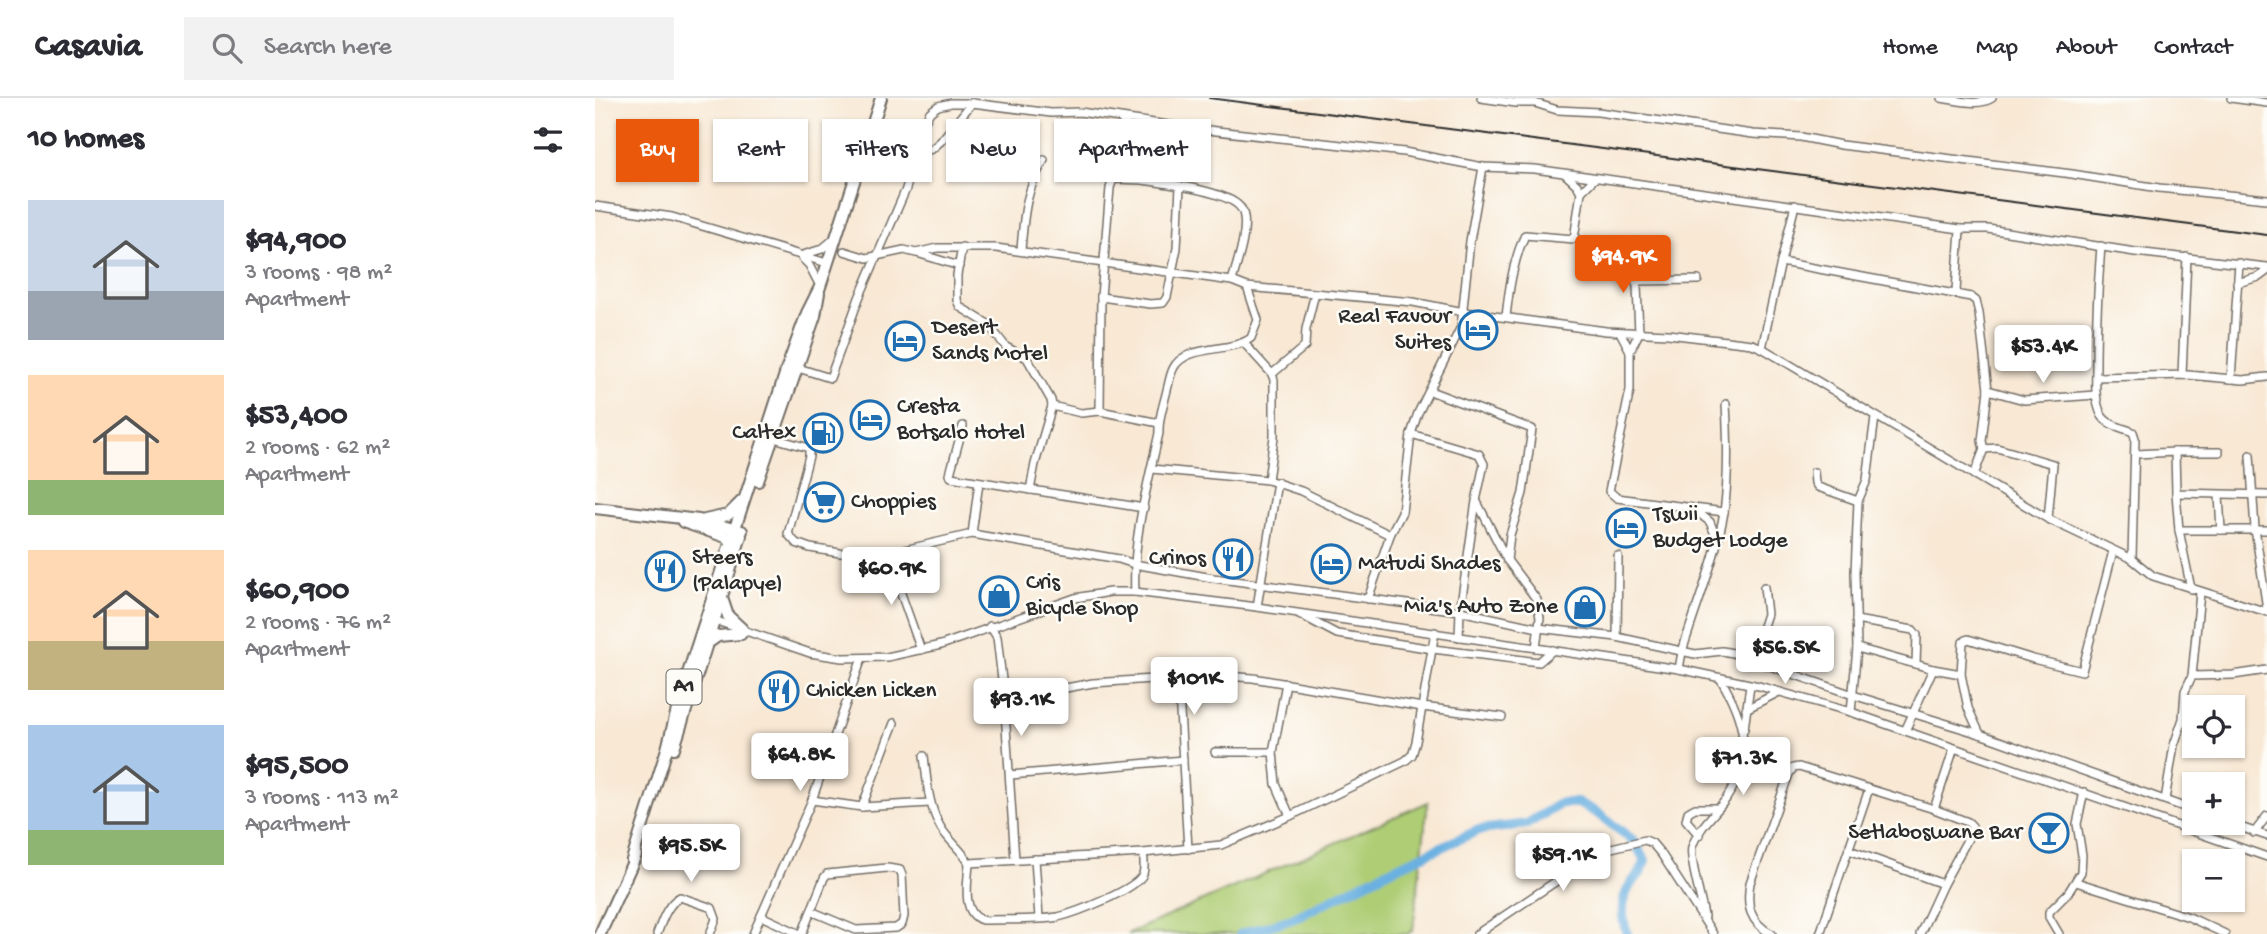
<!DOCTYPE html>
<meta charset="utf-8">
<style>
:root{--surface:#fff;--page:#f2f2f3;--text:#2b2b33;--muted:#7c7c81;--line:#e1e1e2;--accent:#ea580c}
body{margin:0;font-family:"Gochi Hand",sans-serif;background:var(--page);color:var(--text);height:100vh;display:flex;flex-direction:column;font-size:26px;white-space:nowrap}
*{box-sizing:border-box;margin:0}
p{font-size:23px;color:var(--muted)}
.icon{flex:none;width:38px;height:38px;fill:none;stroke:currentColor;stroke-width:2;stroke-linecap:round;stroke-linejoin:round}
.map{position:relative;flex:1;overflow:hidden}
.side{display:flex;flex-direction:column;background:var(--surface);width:595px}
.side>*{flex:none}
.guide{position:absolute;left:21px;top:21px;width:665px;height:63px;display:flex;gap:14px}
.controls{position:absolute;left:1587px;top:597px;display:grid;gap:14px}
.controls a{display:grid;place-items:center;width:63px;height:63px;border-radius:0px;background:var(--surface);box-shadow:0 2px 5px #0004;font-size:35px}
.price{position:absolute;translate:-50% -60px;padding:0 16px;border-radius:7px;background:#fff;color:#222;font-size:23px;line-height:46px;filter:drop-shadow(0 2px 4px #0008)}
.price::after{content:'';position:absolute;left:50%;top:42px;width:21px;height:16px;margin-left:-10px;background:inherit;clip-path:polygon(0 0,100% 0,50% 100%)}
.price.current{background:var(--accent);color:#fff}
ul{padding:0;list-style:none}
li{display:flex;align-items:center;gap:21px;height:175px;padding:0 28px}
li span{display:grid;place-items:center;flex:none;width:196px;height:140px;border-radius:0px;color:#555}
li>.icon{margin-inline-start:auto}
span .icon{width:84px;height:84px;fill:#fffc;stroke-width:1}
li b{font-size:30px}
h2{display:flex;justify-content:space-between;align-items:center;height:84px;padding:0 28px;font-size:30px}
.tag{padding:0 24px;border-radius:0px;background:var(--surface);box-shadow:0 2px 5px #0004;font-size:24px;line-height:63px}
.tag.current{background:var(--accent);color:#fff}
header{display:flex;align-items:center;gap:42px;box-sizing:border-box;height:98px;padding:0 35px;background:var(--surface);border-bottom:2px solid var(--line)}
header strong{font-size:33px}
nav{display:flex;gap:38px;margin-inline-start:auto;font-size:24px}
.search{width:490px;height:63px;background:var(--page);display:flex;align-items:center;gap:18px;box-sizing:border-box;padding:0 24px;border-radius:0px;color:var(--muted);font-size:26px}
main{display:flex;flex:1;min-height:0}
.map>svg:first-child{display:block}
</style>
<header>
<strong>Casavia</strong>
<div class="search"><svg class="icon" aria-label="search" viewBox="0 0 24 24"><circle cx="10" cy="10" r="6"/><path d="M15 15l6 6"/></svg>Search here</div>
<nav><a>Home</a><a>Map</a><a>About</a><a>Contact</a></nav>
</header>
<main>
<section class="side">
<h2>10 homes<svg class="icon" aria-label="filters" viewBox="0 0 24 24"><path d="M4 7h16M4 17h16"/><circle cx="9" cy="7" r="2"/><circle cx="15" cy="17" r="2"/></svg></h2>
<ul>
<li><span style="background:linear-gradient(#c9d6e8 65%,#9aa5b1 0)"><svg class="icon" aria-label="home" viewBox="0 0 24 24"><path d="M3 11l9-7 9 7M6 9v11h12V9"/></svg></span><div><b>$94,900</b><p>3 rooms · 98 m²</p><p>Apartment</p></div></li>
<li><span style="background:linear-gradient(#ffd9b3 75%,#8fb573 0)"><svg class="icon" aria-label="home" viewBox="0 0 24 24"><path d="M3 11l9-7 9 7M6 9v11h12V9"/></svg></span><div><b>$53,400</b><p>2 rooms · 62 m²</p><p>Apartment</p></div></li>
<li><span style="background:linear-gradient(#ffd9b3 65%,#c2b280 0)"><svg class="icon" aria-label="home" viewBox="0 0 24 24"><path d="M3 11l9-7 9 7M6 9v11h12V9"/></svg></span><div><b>$60,900</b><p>2 rooms · 76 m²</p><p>Apartment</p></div></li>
<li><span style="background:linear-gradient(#a9c7e8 75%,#8fb573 0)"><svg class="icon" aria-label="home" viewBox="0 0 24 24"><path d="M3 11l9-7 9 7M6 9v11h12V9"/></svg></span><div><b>$95,500</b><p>3 rooms · 113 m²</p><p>Apartment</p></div></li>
</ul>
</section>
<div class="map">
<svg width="1672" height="836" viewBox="0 0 1672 836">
<rect width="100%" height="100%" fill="#fdfcf7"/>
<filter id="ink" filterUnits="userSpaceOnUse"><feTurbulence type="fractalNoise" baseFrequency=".0143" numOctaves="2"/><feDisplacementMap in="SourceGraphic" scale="14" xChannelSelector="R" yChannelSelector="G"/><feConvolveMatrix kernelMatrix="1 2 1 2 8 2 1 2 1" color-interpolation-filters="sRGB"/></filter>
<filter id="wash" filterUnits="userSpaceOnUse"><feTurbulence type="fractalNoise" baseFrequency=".00686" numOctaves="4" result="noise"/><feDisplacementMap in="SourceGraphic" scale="28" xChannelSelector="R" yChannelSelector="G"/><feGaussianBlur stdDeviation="1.57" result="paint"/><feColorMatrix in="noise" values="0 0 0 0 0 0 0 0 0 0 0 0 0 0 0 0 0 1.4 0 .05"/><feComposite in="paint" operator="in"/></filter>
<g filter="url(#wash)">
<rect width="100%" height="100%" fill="#f8e8d4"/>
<path fill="#aecd74" stroke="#6c7c50" stroke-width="2" d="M 833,704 L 818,832 L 813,836 L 532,836 Z"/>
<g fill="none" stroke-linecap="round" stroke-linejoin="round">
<path stroke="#6bb0e1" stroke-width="10" d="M 646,836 L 697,821 L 791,774 L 884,732 L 932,726 L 966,705 L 983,705 L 1002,715 L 1039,743 L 1050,762 C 1046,781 1039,777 1033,791 C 1025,806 1027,821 1032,836"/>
</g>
</g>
<g filter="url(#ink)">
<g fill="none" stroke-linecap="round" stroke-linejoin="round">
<g stroke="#736d66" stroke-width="10">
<g id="minor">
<path d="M 886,0 L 921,5 L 940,5 L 962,12 L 1003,14 L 1158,36 L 1206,39 L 1246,47 L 1477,76 L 1564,90 L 1672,101"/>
<path d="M 1346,0 C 1362,2 1384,9 1397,0"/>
<path d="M 1636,0 L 1672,5"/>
<path d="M 320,56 L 337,51 L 346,43 L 377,5"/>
<path d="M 551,66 L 565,56 L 586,29"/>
<path d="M 970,76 L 982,87 L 986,94"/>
<path d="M 548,82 C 568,85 638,93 647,112 C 655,129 642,165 637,183"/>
<path d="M 0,108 L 77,119 L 232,165"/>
<path d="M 1506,148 C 1503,188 1501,227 1501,267 C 1501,283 1499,301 1506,316 C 1512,328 1527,329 1538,334 L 1540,340 L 1537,461"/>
<path d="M 367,149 L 362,177 L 362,202 L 365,209 L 393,226 L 411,249 L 432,260 L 456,302 L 457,308 L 440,366 L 435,392"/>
<path d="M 426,152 C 429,116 430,94 449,62"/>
<path d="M 249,153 L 272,160 L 309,152 L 321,155 L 342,150 L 401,150 L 637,183 L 652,189 L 818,204 L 869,214 L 1011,233 L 1073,236 L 1157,246 L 1167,250 L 1453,421 L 1537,461 L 1558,478 L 1672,514"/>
<path d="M 322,155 L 364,168"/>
<path d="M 208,157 L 227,151 L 239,141"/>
<path d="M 207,160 L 214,167 L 225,188"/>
<path d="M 1038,161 L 1037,173 L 1042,188 L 1044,235 L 1035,253 L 1035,292 L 1014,393 L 1022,400 L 1129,414"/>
<path d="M 1186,164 L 1200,107"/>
<path d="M 1041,183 L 1103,182"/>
<path d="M 1642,185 L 1664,179 L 1672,173"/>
<path d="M 1361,194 L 1365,131"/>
<path d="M 506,199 L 555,206 L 568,205 L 572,199 L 582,150 L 585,88"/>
<path d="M 911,219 C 914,191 918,163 930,137 L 979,141 L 986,94 L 1000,80"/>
<path d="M 1025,234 L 1035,253"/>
<path d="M 649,245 L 677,276 L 679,282 L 679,339 L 673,382"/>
<path d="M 1167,250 L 1186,164 L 1376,199 L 1381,203 L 1384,215 L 1393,292 L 1387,343 L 1389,351 L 1379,377"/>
<path d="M 200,269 L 235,280 L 264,200 L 311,91 L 328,27 L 335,14 L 343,8 L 356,5 L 377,5 L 456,15 L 485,14 L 586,29 L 809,54 L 888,69 L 940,71 L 1365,131 L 1393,131 L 1540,154 L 1672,169"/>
<path d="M 677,276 L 710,248 L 711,231 L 720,195"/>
<path d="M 1587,277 L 1592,159"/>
<path d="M 1501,279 L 1593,277 L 1648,282 L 1672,279"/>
<path d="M 1636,281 L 1644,165"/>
<path d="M 1393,292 L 1429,302 L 1501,297"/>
<path d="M 835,293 L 937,331 L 928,395 L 915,437 L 912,462"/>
<path d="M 457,308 L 486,315 L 505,313 L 564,325"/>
<path d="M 505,313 L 506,199 L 515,90 L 518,81 L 548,82 C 556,57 542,38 526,21"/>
<path d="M 368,328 L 355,376 L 356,379 L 549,410"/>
<path d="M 816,336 L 884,356 L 889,366 L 881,403 L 865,513 L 864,539"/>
<path d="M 175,339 L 214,350 L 214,358 L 193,436 L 201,445 L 215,450 L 245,455 L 292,456 L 377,436 L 524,461 L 539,466 L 618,480 L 865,513 L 943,530 L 1022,539 L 1100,556 L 1127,553 L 1138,555 L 1258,597 L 1385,636 L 1600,713"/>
<path d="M 1389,351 L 1402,350 L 1458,366 L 1453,421"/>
<path d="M 1580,354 L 1624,354"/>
<path d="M 1541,356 L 1580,354 L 1581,395 L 1672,397"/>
<path d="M 1655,357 L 1660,431 L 1672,511"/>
<path d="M 557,371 L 673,382 L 706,393 L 795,437"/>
<path d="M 1219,374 L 1220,385 L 1223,389 L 1263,403"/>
<path d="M 1581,395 L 1584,432 L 1596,491"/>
<path d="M 1624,397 L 1626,432 L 1672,432"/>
<path d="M 882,404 L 912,462 L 942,502 L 945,520 L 941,550"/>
<path d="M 1099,411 L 1115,424 L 1121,439"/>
<path d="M 1584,432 L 1626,432"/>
<path d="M 377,436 L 384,384"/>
<path d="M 292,456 L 326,552"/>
<path d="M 540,494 C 537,441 553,386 564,335 C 563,320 569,306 572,292 C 574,285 575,277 578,271 C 589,246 636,255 656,240 L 663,222 L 652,189"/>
<path d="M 773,501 L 795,437 L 807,414 L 816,336 L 823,315 L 866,229 L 875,143 L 888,69"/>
<path d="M 662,509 L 682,384"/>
<path d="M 704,516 L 742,536 L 838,551 L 944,564 L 958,552"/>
<path d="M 116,521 L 215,555 L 247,560 L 292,559 L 346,547 L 480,500 L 515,494 L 540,494 L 662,509 L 1084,571 L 1164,588 L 1256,614 L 1672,759"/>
<path d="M 1261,522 L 1318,532 L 1322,537 L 1321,566"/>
<path d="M 395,528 L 402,539 L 409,599 L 420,762"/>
<path d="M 1022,539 L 1023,458"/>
<path d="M 1262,550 L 1338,571 L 1366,576 L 1368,544 L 1373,541 L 1438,561 L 1487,573 L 1518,453"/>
<path d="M 1157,561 L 1172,516 L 1169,489"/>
<path d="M 1084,571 L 1087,554 C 1100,511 1122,457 1129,414 C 1134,379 1133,341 1131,306"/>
<path d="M 1366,576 L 1373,610 L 1385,636"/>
<path d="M 583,578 L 593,751"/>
<path d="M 1597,578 L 1638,577 L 1672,572"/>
<path d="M 691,585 L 678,654 L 681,686 L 695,718"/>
<path d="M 409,599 L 438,596 L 498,585 L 617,577 L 658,580 L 827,609 L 907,619"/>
<path d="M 1151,611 L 1184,594"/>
<path d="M 1256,614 L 1262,550 L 1260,475 L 1263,403 L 1272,382 L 1280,319"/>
<path d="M 1149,631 L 1155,587"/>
<path d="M 1310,633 L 1338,571"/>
<path d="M 620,654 L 678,654"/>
<path d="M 329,658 C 332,682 333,708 346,730 C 354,743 367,752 374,765 C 373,784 366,815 387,822 C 411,821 439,823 463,819 C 480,815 541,792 548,776 C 550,769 549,761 548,755"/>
<path d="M 415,677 L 588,662"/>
<path d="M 217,702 L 267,709 L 335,705"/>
<path d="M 1570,702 L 1579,647 L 1588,621 L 1590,593 L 1597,578 L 1605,495"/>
<path d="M 267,709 L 299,625"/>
<path d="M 1339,711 L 1359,650"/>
<path d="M 1630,724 L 1672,738"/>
<path d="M 1659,735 L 1672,718"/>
<path d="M 1104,737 L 1091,722 L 1093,714 L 1100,710 L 1123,710"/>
<path d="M 1254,752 L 1348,786"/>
<path d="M 440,761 L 444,820"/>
<path d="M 374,765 L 548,755 L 626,747 L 695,718 L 810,663 L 817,657 L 821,644 L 840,534"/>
<path d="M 1481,784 L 1594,819 L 1630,836"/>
<path d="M 166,818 L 205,836"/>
<path d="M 1109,818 C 1107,804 1094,760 1097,749 C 1103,730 1120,716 1131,701 C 1160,659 1149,620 1125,580"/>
<path d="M 62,836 C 67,823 72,806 85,799 L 117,810 L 121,821 L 115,836"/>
<path d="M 158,836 L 217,702 L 267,560"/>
<path d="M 207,836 L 229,780 L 232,776 L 292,770 L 305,772 L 307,777 L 309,818 L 307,826 L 301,830 L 261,832 L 216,813"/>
<path d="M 882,836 L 1008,752 L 1050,742 L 1057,745 L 1067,757 L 1118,836"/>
<path d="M 1177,836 C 1155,825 1151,808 1155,785 L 1194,676 L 1198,670 L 1204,669 L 1339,711 L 1373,724 L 1377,728 L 1376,735 L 1348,786 L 1325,836"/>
<path d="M 1225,836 L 1274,691"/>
<path d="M 1464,836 L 1454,819 L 1454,814 L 1473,795 L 1486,774 L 1487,757 L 1482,726 L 1489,694"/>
</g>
</g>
<g stroke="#736d66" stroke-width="14">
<g id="highway">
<path d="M 163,383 L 220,218 L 224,195"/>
<path d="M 0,410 L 104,422 L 147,433"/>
<path d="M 110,422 L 133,417 L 147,403"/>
<path d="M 88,424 L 142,443"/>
<path d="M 127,500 L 133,518 L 147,531"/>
<path d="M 113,545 L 123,538 L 146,536"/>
<path d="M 79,650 L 146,438"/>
<path d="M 37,762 L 72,651 L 85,600 L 193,267 L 212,215 L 225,189 L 286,0"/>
<path d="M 5,836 L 41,757"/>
</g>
</g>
<use href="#minor" stroke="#fff" stroke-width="7"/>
<use href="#highway" stroke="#fff" stroke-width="10"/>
<path stroke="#2b2b2b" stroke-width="2" d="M 614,0 L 1672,137"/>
</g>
</g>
<defs>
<g id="hotel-ring" transform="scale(2.0125)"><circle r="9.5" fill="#fdfcf7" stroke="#1f6fb2" stroke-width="1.5"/><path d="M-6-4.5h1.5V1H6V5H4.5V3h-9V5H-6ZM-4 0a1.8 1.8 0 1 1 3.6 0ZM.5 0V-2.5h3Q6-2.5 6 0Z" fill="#1f6fb2"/></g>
<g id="fuel-ring" transform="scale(2.0125)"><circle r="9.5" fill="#fdfcf7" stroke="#1f6fb2" stroke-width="1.5"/><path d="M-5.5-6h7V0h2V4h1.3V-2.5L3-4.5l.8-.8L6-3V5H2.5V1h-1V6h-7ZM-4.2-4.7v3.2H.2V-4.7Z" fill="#1f6fb2"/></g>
<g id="supermarket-ring" transform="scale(2.0125)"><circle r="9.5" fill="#fdfcf7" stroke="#1f6fb2" stroke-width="1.5"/><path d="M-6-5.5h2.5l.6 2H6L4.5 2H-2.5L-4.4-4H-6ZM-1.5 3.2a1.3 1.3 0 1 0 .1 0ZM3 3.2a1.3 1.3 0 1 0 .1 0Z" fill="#1f6fb2"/></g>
<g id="restaurant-ring" transform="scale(2.0125)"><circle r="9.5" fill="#fdfcf7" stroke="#1f6fb2" stroke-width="1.5"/><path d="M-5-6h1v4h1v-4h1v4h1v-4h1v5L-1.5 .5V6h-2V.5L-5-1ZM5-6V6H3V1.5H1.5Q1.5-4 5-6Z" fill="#1f6fb2"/></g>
<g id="shop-ring" transform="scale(2.0125)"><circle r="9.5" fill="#fdfcf7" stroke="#1f6fb2" stroke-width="1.5"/><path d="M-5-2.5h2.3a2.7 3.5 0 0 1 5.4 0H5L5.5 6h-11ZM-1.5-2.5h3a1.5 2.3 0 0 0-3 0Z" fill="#1f6fb2"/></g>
<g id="bar-ring" transform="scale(2.0125)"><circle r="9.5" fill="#fdfcf7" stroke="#1f6fb2" stroke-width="1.5"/><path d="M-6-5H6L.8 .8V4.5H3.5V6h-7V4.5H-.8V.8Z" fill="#1f6fb2"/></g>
</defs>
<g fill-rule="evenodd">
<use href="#hotel-ring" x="883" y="232"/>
<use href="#hotel-ring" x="310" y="243"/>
<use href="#hotel-ring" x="275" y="322"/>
<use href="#fuel-ring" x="228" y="335"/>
<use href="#supermarket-ring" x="229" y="404"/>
<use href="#hotel-ring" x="1031" y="430"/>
<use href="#restaurant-ring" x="638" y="461"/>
<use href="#hotel-ring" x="736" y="466"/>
<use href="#restaurant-ring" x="70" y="473"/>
<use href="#shop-ring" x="404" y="498"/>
<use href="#shop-ring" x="990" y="509"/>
<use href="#restaurant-ring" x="184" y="593"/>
<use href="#bar-ring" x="1454" y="735"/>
</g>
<g text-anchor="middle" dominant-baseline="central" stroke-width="5" stroke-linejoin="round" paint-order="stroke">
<rect fill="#fdfcf7" stroke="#6a6a68" stroke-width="2" x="71.5" y="571.5" width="35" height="35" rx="5"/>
<g font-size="21" font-weight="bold" fill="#2b2b2b">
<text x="89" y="589">A1</text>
</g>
<g font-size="23" fill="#2b2b2b" stroke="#fdfcf7" text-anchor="start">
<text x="856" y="219" text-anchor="end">Real Favour<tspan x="856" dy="26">Suites</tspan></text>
<text x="337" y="230">Desert<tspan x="337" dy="26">Sands Motel</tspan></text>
<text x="302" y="309">Cresta<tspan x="302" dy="26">Botsalo Hotel</tspan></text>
<text x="201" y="335" text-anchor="end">Caltex</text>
<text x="256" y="404">Choppies</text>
<text x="1058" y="417">Tswii<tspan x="1058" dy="26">Budget Lodge</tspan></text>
<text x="97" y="460">Steers<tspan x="97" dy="26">(Palapye)</tspan></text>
<text x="611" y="461" text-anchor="end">Crinos</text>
<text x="763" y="466">Matudi Shades</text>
<text x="431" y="485">Cris<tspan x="431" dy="26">Bicycle Shop</tspan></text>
<text x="963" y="509" text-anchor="end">Mia's Auto Zone</text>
<text x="211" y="593">Chicken Licken</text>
<text x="1427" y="735" text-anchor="end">Setlaboswane Bar</text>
</g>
</g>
</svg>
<div class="controls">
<a><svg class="icon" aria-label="locate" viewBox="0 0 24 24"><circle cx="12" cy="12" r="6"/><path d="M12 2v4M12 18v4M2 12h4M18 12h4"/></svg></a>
<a>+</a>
<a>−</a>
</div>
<b class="price current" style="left:1028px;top:197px">$94.9K</b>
<b class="price" style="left:1448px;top:287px">$53.4K</b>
<b class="price" style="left:296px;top:509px">$60.9K</b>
<b class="price" style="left:1190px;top:588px">$56.5K</b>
<b class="price" style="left:599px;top:619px">$101K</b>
<b class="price" style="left:426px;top:640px">$93.1K</b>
<b class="price" style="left:205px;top:695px">$64.8K</b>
<b class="price" style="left:1148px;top:699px">$71.3K</b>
<b class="price" style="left:96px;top:786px">$95.5K</b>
<b class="price" style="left:968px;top:795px">$59.1K</b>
<div class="guide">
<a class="tag current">Buy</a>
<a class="tag">Rent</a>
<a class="tag">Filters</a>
<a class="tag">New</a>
<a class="tag">Apartment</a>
</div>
</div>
</main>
